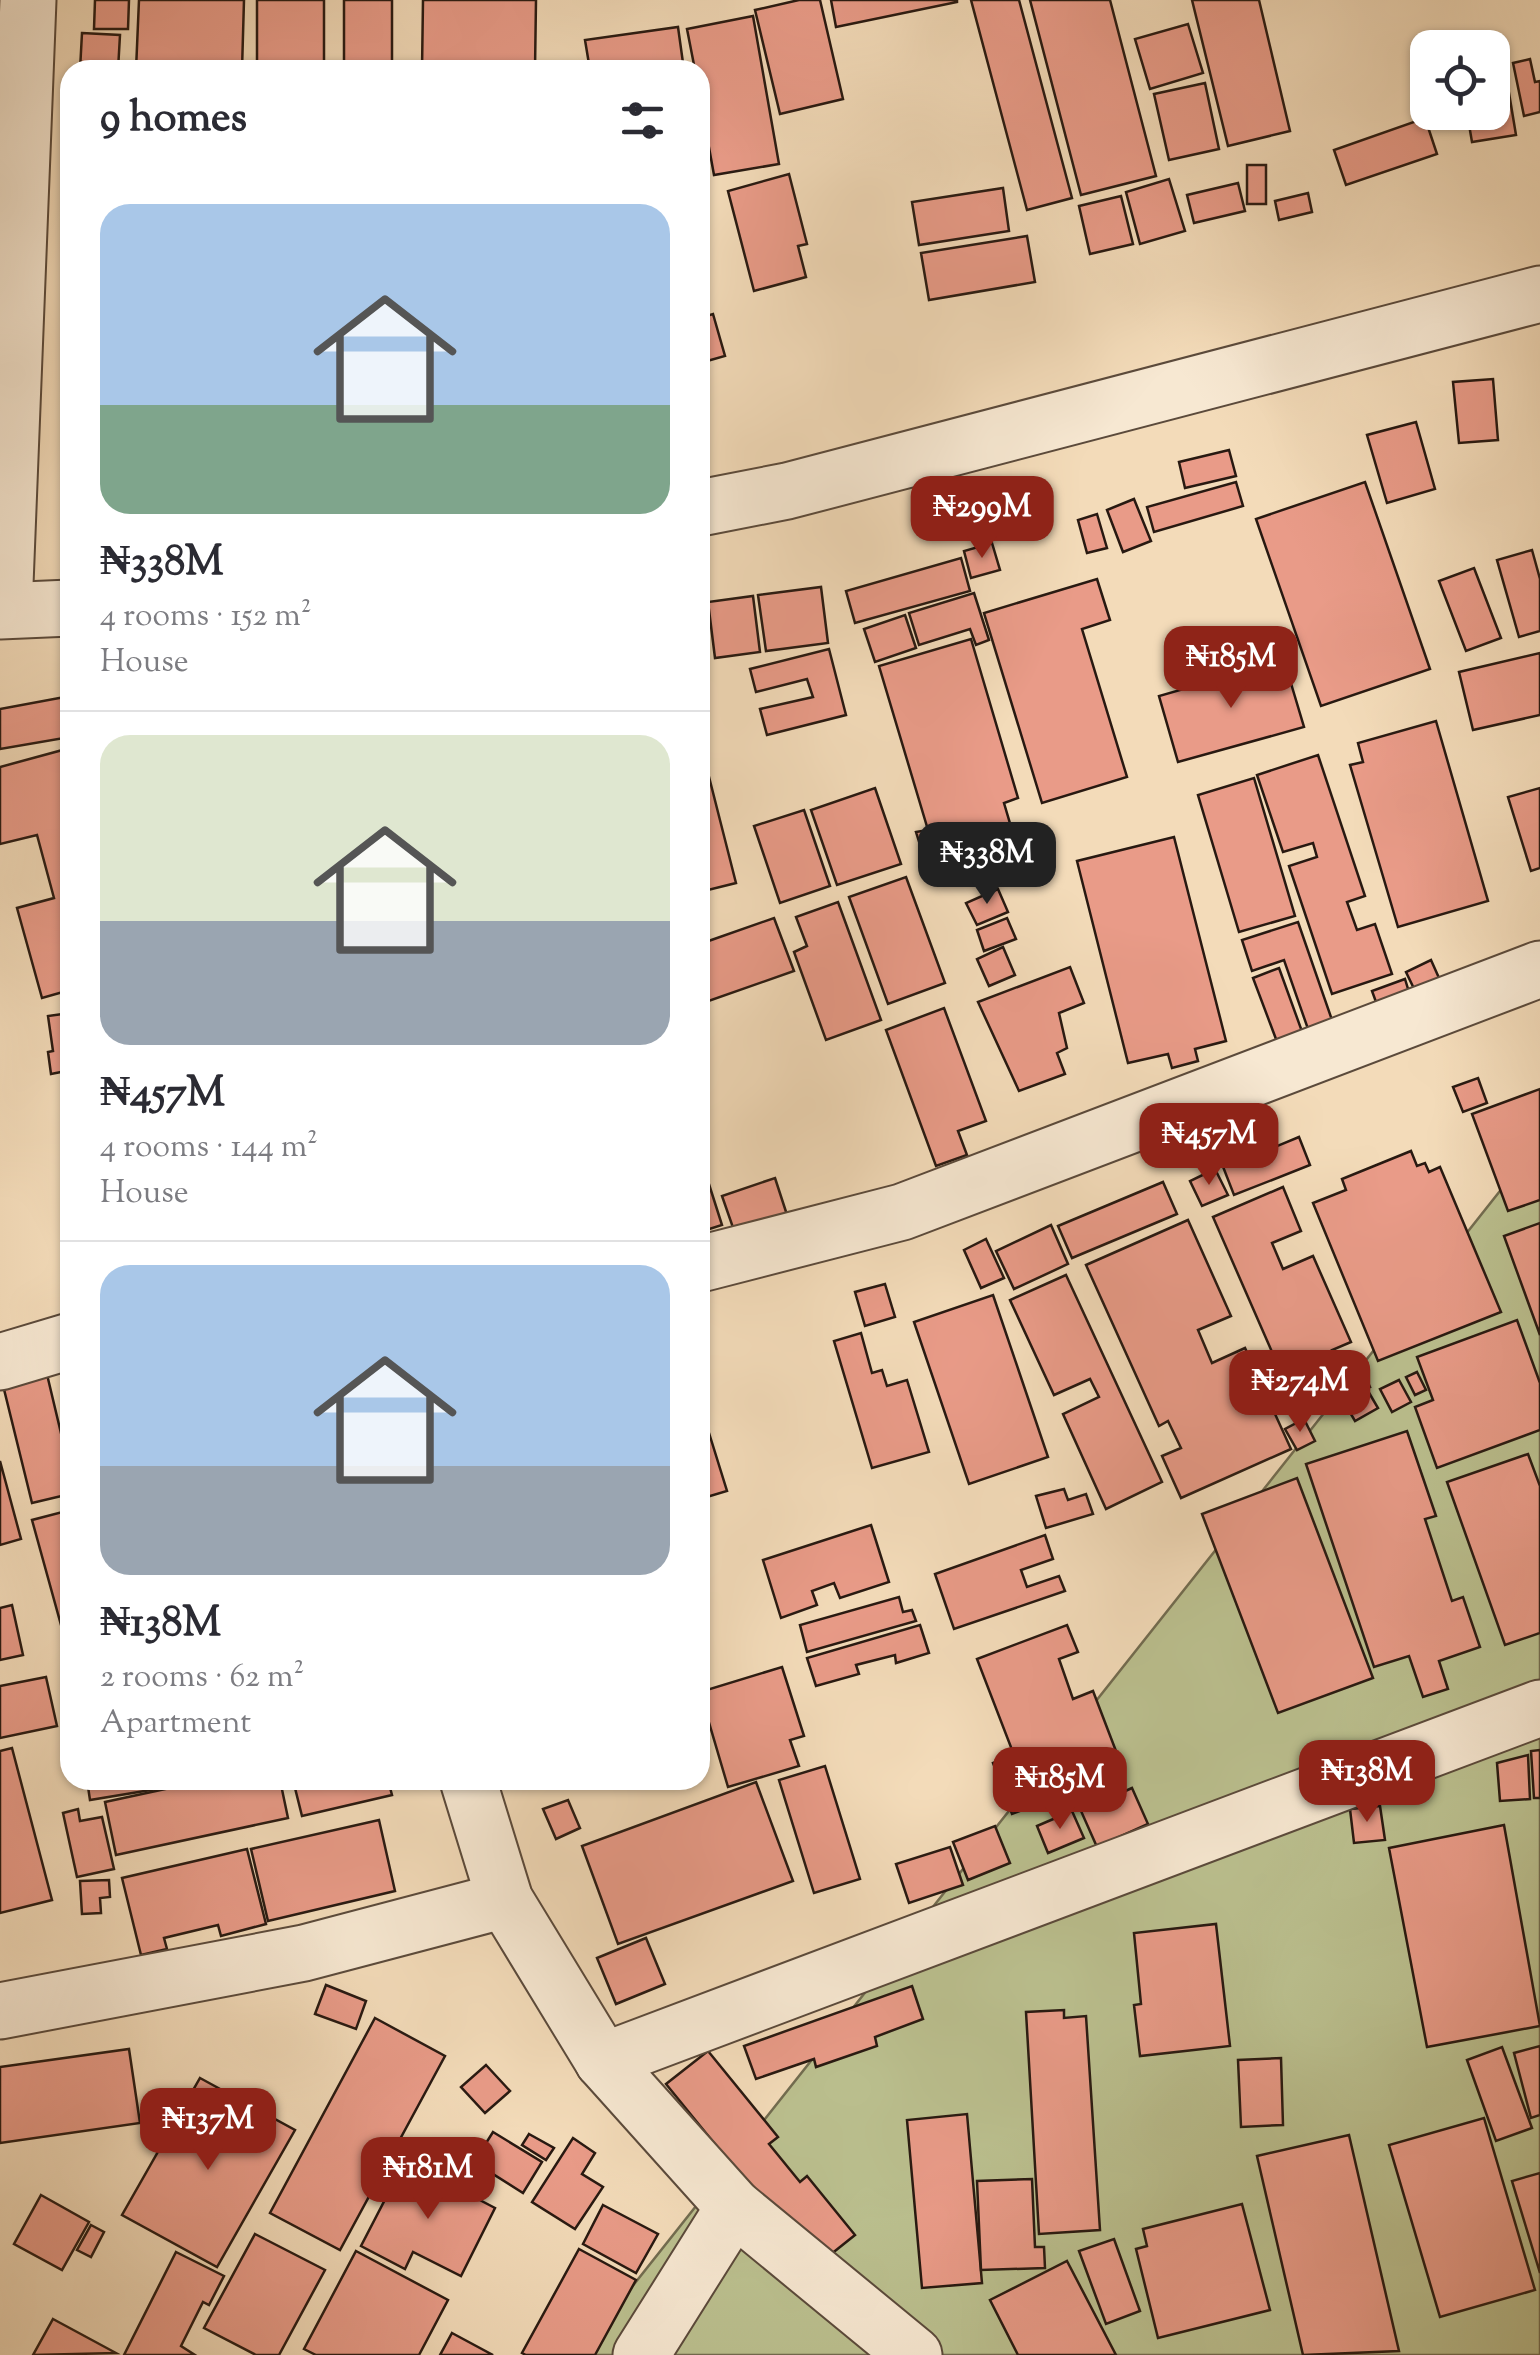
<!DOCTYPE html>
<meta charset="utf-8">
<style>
:root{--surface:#fff;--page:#f7f7f7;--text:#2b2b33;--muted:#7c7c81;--line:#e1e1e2;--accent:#8f2418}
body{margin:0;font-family:"Sorts Mill Goudy",serif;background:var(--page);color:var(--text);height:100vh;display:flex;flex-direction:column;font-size:38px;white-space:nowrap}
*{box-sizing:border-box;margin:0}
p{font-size:32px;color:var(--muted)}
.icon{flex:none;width:55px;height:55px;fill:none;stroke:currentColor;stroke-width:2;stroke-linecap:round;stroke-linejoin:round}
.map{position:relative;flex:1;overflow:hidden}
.details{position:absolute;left:60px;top:60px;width:650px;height:1730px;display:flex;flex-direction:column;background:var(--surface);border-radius:30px;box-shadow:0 2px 8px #0004}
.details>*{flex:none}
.fabs{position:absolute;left:1410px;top:30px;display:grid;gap:20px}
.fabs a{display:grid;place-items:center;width:100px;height:100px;border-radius:20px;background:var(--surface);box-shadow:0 2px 8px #0004;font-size:50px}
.price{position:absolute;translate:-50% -85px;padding:0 22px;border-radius:20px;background:var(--accent);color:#fff;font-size:32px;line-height:65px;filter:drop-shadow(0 2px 5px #0008)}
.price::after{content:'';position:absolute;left:50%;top:60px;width:30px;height:22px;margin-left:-15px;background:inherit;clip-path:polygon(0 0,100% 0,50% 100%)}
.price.active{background:#222;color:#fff}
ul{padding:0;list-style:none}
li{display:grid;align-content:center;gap:20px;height:530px;padding:0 40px}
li+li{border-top:2px solid var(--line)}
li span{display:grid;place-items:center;height:310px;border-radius:30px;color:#555}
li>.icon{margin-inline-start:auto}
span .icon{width:180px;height:180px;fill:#fffc;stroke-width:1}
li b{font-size:42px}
h2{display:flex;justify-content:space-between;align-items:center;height:120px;padding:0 40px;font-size:42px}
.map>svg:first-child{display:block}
</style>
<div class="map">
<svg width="1540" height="2355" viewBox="0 0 1540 2355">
<rect width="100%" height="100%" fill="#f3dbb9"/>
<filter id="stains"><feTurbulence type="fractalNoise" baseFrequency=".002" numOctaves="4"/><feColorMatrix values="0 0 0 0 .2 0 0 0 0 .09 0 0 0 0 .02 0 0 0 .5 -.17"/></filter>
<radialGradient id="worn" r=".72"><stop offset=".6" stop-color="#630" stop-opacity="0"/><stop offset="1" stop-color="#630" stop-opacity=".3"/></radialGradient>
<path fill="#bbc08f" stroke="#726c50" stroke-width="2.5" d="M 1515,1172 L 1540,1191 L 1540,2355 L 578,2355 Z"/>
<g fill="#e99b88" stroke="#281911" stroke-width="2.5">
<path d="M 95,0 L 129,0 L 128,29 L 94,29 Z"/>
<path d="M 139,0 L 244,0 L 242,70 L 136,70 Z"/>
<rect x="257" y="0" width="67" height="70"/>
<rect x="344" y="0" width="48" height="70"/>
<path d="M 423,0 L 536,0 L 535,70 L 422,70 Z"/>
<path d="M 799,0 L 820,0 L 843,99 L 780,114 L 755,10 Z"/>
<path d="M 831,0 L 957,0 L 957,2 L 836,27 Z"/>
<path d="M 971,0 L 1019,0 L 1072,198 L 1027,210 Z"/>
<path d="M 1030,0 L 1110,0 L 1156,176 L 1081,195 Z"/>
<path d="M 1192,0 L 1259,0 L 1290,131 L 1228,146 Z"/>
<path d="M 753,16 L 779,164 L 714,175 L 700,98 L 700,70 L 695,70 L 687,29 Z"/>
<path d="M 1188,24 L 1203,73 L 1150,89 L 1135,39 Z"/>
<path d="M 678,27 L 684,70 L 590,70 L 585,40 Z"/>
<path d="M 82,33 L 120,35 L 118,70 L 80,70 Z"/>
<path d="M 1530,59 L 1535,82 L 1540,81 L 1540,112 L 1524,116 L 1513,63 Z"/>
<path d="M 1205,83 L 1219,149 L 1169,160 L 1154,94 Z"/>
<path d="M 1509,93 L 1516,135 L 1472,142 L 1467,113 L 1492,112 L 1494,96 Z"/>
<path d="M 1425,118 L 1437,154 L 1346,185 L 1334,150 Z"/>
<rect x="1247" y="165" width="19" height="39"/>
<path d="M 789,174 L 807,244 L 798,246 L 806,277 L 754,291 L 728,191 Z"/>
<path d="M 1169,179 L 1185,231 L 1140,244 L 1126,192 Z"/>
<path d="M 1238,183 L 1245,211 L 1194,223 L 1187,195 Z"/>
<path d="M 1003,188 L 1009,231 L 919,245 L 912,202 Z"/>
<path d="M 1308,193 L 1312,212 L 1279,220 L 1275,201 Z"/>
<path d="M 1121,196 L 1133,244 L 1090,254 L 1079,206 Z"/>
<path d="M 1027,236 L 1035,282 L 929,300 L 921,253 Z"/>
<path d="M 713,314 L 725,356 L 700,363 L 700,318 Z"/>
<path d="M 1493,379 L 1498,440 L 1459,443 L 1453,382 Z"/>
<path d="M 1416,422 L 1435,489 L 1387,503 L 1367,435 Z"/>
<path d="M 66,445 L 70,445 L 70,491 L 67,491 Z"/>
<path d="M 1229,450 L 1236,476 L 1185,488 L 1179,462 Z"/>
<path d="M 1236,482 L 1243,506 L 1154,532 L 1147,507 Z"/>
<path d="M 1365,482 L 1430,669 L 1321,706 L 1256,519 Z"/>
<path d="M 1134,499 L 1151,541 L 1123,552 L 1107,510 Z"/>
<path d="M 1097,514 L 1107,548 L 1087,553 L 1078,520 Z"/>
<path d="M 992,543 L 1000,570 L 971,578 L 964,551 Z"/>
<path d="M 1532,550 L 1540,579 L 1540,631 L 1519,637 L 1497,560 Z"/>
<path d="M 961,558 L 970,591 L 855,623 L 846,591 Z"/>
<path d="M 1474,568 L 1501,638 L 1466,651 L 1439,581 Z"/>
<path d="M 1097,579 L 1110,620 L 1082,629 L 1127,777 L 1042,803 L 984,613 Z"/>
<path d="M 821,587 L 828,643 L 766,651 L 758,595 Z"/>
<path d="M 974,593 L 989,640 L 976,645 L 970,629 L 919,645 L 909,613 Z"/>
<path d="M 753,596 L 760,652 L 715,658 L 708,602 Z"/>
<path d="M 905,615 L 916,648 L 875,662 L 864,629 Z"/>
<path d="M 971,639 L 1018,798 L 1004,803 L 1014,837 L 926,864 L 916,832 L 928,830 L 879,666 Z"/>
<path d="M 829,649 L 846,715 L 767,735 L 760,709 L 813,697 L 807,679 L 756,692 L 750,669 Z"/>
<path d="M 1540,653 L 1540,715 L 1473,730 L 1459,672 Z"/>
<path d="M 1284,660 L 1304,727 L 1178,762 L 1159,696 Z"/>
<path d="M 70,696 L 70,737 L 0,749 L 0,709 Z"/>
<path d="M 1436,721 L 1488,901 L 1398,927 L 1350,765 L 1363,762 L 1358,743 Z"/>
<path d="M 70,748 L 70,990 L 42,998 L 17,908 L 54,898 L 37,835 L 0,844 L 0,767 Z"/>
<path d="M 1318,755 L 1365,896 L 1347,902 L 1357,930 L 1375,924 L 1392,974 L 1332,994 L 1289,866 L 1317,857 L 1313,843 L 1283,852 L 1257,775 Z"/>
<path d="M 707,769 L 736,883 L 700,892 L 700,771 Z"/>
<path d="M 1254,778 L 1295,916 L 1239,932 L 1198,795 Z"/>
<path d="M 875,788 L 901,864 L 837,885 L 811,810 Z"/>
<path d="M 1540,788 L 1540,868 L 1531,871 L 1508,797 Z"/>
<path d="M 804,810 L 830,886 L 780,903 L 754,826 Z"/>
<path d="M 1174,837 L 1226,1041 L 1195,1049 L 1198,1061 L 1172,1068 L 1168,1054 L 1128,1063 L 1077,861 Z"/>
<path d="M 906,877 L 945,983 L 888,1004 L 849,897 Z"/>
<path d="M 998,889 L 1008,912 L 977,925 L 966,903 Z"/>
<path d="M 838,902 L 881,1020 L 826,1040 L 794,952 L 807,946 L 796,917 Z"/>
<path d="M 774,918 L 794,971 L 700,1004 L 700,944 Z"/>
<path d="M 1007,918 L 1016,939 L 984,951 L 977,930 Z"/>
<path d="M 1298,922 L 1332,1020 L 1308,1029 L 1284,960 L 1252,971 L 1242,940 Z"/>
<path d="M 1003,947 L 1015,975 L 989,986 L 977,959 Z"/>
<path d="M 1431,960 L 1443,987 L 1419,999 L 1406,972 Z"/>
<path d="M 1070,967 L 1084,1003 L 1059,1013 L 1067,1048 L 1057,1053 L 1065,1074 L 1019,1091 L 978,1002 Z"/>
<path d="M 1279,968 L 1304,1037 L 1279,1047 L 1253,978 Z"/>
<path d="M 1405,979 L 1412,1002 L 1380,1013 L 1372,991 Z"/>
<path d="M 944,1008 L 986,1121 L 958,1131 L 967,1155 L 936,1166 L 886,1030 Z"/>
<path d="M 70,1013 L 70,1100 L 66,1071 L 51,1074 L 48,1052 L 53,1051 L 48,1016 Z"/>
<path d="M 1478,1078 L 1487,1103 L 1463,1112 L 1453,1087 Z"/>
<path d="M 1540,1089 L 1540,1200 L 1508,1211 L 1472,1114 Z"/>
<path d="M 1299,1137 L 1310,1165 L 1234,1195 L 1220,1159 L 1266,1142 L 1270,1149 Z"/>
<path d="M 1411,1151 L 1417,1166 L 1425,1163 L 1429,1172 L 1440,1167 L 1501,1312 L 1378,1361 L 1313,1203 L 1346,1190 L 1342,1179 Z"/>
<path d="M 700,1156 L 722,1225 L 700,1232 Z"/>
<path d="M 1215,1169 L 1228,1195 L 1202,1206 L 1190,1181 Z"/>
<path d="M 775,1178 L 790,1224 L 738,1242 L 722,1196 Z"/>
<path d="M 1163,1182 L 1177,1214 L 1072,1258 L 1058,1226 Z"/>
<path d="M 1283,1187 L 1301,1231 L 1272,1243 L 1283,1269 L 1313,1256 L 1351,1342 L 1332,1350 L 1338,1361 L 1355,1353 L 1370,1387 L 1300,1416 L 1213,1217 Z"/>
<path d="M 1188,1220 L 1231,1316 L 1198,1330 L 1212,1363 L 1245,1348 L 1291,1449 L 1181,1498 L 1162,1456 L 1181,1448 L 1168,1421 L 1159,1426 L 1086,1265 Z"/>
<path d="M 1540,1223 L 1540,1335 L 1504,1236 Z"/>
<path d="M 1051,1225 L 1068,1264 L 1014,1289 L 996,1251 Z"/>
<path d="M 986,1239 L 1004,1278 L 981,1288 L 964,1250 Z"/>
<path d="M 1066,1275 L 1162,1482 L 1106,1509 L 1063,1414 L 1099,1397 L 1090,1379 L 1054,1395 L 1010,1300 Z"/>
<path d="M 885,1284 L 895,1317 L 865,1326 L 855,1292 Z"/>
<path d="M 993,1295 L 1048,1457 L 969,1484 L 914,1322 Z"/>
<path d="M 1517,1320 L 1540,1383 L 1540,1430 L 1437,1468 L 1415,1407 L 1433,1400 L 1417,1357 Z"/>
<path d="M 861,1333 L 872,1373 L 882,1370 L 887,1386 L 907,1380 L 929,1452 L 872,1468 L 834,1341 Z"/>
<path d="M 45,1366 L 70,1471 L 70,1494 L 32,1503 L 1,1377 Z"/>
<path d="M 1417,1372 L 1426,1390 L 1415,1395 L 1406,1377 Z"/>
<path d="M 1399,1380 L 1411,1402 L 1392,1412 L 1380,1389 Z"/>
<path d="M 1368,1391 L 1378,1408 L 1355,1421 L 1345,1404 Z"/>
<path d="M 700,1404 L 727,1491 L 700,1499 Z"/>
<path d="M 1304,1419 L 1315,1441 L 1297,1450 L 1285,1429 Z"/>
<path d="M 1407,1431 L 1436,1516 L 1425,1519 L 1452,1601 L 1463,1597 L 1480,1647 L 1439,1661 L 1448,1689 L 1423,1697 L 1409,1656 L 1374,1667 L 1306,1464 Z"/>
<path d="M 1528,1454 L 1540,1486 L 1540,1633 L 1505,1645 L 1447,1482 Z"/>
<path d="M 0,1461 L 21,1539 L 0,1545 Z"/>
<path d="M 1297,1478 L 1373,1678 L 1278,1713 L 1202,1514 Z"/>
<path d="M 1064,1489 L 1068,1500 L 1086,1494 L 1093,1514 L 1046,1528 L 1036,1496 Z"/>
<path d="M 70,1510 L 70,1642 L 66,1643 L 32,1520 Z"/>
<path d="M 871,1525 L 889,1582 L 840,1598 L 834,1583 L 812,1591 L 817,1605 L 781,1618 L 763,1560 Z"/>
<path d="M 1045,1535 L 1053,1559 L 1021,1570 L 1027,1587 L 1059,1576 L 1065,1591 L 954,1629 L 935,1574 Z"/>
<path d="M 899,1597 L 903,1612 L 912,1610 L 916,1621 L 807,1652 L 800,1625 Z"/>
<path d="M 12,1605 L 23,1655 L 0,1660 L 0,1608 Z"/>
<path d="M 920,1625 L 929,1653 L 896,1663 L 895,1655 L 856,1665 L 859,1674 L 816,1686 L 807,1658 Z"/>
<path d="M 1067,1625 L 1078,1652 L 1059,1659 L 1073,1699 L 1093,1691 L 1124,1772 L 1012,1814 L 993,1763 L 1014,1755 L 977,1659 Z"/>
<path d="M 782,1667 L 804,1736 L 790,1740 L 799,1766 L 728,1787 L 700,1692 Z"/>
<path d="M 46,1677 L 57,1726 L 0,1738 L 0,1686 Z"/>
<path d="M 12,1748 L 52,1900 L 0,1913 L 0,1751 Z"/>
<path d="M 1540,1750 L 1540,1798 L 1534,1798 L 1531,1751 Z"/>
<path d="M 1528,1755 L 1530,1799 L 1500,1801 L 1497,1763 Z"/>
<path d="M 825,1766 L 860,1879 L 814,1893 L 779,1780 Z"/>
<path d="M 87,1780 L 174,1780 L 175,1786 L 90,1800 Z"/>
<path d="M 207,1780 L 280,1780 L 288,1818 L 116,1855 L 105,1802 Z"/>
<path d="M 293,1780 L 388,1780 L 392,1795 L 302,1816 Z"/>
<path d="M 756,1782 L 793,1881 L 618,1944 L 582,1846 Z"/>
<path d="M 1132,1788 L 1148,1824 L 1097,1847 L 1081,1811 Z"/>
<path d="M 568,1800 L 580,1828 L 556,1839 L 543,1809 Z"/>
<path d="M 1380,1806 L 1385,1840 L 1354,1843 L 1350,1809 Z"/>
<path d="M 78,1809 L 80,1821 L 102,1817 L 114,1869 L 77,1877 L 63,1813 Z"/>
<path d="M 1072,1811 L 1084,1838 L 1048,1853 L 1037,1826 Z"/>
<path d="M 379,1820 L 395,1891 L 268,1921 L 251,1849 Z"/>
<path d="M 1504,1825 L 1540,2026 L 1427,2047 L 1389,1848 Z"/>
<path d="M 995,1826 L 1010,1863 L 968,1880 L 953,1842 Z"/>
<path d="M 950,1847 L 963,1885 L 909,1903 L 896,1864 Z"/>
<path d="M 247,1849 L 266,1924 L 221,1936 L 218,1925 L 164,1938 L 167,1949 L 141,1955 L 122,1878 Z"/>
<path d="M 109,1880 L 110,1897 L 100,1898 L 101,1913 L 82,1914 L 80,1881 Z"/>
<path d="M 1216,1924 L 1230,2046 L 1140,2056 L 1134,2005 L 1141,2004 L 1134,1933 Z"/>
<path d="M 646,1938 L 665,1984 L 616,2004 L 597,1958 Z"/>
<path d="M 326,1985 L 366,2001 L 356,2029 L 315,2014 Z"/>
<path d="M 912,1986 L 923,2019 L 875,2037 L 877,2046 L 816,2067 L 814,2059 L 756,2079 L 744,2046 Z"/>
<path d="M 1064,2010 L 1064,2018 L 1086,2016 L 1100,2230 L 1039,2234 L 1026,2012 Z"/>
<path d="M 375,2018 L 445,2056 L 340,2250 L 270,2213 Z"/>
<path d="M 1540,2046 L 1540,2115 L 1531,2118 L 1514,2053 Z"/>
<path d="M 1502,2047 L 1532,2128 L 1496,2141 L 1467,2060 Z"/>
<path d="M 129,2049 L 140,2123 L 0,2143 L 0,2067 Z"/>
<path d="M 708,2051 L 778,2137 L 769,2144 L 800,2182 L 807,2176 L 855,2235 L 815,2267 L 666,2084 Z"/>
<path d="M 1281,2058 L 1283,2125 L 1241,2127 L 1238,2060 Z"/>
<path d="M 486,2065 L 510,2091 L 485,2113 L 461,2087 Z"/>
<path d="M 200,2078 L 295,2130 L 217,2267 L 122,2215 Z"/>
<path d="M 967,2114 L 982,2283 L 922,2288 L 907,2120 Z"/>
<path d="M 1484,2118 L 1535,2290 L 1440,2317 L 1389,2145 Z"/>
<path d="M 493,2132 L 542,2162 L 523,2193 L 474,2162 Z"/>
<path d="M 529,2134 L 554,2148 L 546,2160 L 522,2145 Z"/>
<path d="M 1349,2135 L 1399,2351 L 1303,2355 L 1257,2156 Z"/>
<path d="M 573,2138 L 595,2153 L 582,2174 L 603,2187 L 575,2229 L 532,2202 Z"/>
<path d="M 405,2161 L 495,2208 L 461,2276 L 413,2252 L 405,2269 L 361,2246 Z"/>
<path d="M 1540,2173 L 1540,2273 L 1512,2181 Z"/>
<path d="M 1032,2179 L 1035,2247 L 1044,2247 L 1045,2268 L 981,2270 L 977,2181 Z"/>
<path d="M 41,2195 L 89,2222 L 62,2270 L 14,2244 Z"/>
<path d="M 1242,2204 L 1270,2310 L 1158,2338 L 1136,2249 L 1147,2246 L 1143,2229 Z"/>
<path d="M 603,2205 L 658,2234 L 636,2273 L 583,2244 Z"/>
<path d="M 91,2225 L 104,2232 L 91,2257 L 77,2250 Z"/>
<path d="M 255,2234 L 325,2270 L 279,2355 L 256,2355 L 204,2328 Z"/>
<path d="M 1114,2239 L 1140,2311 L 1106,2324 L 1079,2251 Z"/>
<path d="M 579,2249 L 636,2280 L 595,2355 L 526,2355 L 522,2353 Z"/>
<path d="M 356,2251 L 448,2300 L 419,2355 L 316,2355 L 304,2349 Z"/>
<path d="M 176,2252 L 224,2276 L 209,2305 L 203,2302 L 181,2346 L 195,2355 L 124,2355 Z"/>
<path d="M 1067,2261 L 1116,2355 L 1018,2355 L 990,2300 Z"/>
<path d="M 53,2319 L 116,2353 L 33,2355 Z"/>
<path d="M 452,2333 L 493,2355 L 440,2355 Z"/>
</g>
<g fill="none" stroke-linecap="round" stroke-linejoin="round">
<g stroke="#5b4a3b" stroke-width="59">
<g id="minor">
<path d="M 700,508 L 787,491 L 1540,294"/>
<path d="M 4,610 L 28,0"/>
<path d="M 0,611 L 70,608"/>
<path d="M 700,1264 L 902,1212 L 1540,969"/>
<path d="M 0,1362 L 70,1341"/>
<path d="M 468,1780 L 505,1900 L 603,2061 L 734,2207 L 914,2355"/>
<path d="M 0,2011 L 304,1953 L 505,1900"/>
<path d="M 603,2061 L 1540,1708"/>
<path d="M 641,2355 L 734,2207"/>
</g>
</g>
<use href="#minor" stroke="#f7e8d2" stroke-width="55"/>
</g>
<rect width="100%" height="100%" filter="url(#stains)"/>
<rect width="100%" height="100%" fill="url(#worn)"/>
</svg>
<div class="fabs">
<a><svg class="icon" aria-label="locate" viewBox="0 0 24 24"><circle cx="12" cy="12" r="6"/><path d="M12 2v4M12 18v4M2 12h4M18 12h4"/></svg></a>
</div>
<b class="price" style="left:982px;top:561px">₦299M</b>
<b class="price" style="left:1231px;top:711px">₦185M</b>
<b class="price active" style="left:987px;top:907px">₦338M</b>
<b class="price" style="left:1209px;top:1188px">₦457M</b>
<b class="price" style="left:1300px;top:1435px">₦274M</b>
<b class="price" style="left:1367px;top:1825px">₦138M</b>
<b class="price" style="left:1060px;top:1832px">₦185M</b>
<b class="price" style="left:208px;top:2173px">₦137M</b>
<b class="price" style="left:428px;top:2222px">₦181M</b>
<section class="details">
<h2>9 homes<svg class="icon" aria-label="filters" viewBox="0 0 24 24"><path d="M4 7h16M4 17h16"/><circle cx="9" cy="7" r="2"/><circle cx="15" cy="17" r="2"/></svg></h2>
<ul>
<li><span style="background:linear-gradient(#a9c7e8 65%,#7fa58c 0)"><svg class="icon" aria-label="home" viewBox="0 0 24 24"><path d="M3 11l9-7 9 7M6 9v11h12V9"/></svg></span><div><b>₦338M</b><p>4 rooms · 152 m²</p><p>House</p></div></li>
<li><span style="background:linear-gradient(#dfe7d0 60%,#9aa5b1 0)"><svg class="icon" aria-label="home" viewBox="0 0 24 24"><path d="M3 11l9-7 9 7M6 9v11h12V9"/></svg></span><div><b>₦457M</b><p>4 rooms · 144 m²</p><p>House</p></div></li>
<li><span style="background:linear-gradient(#a9c7e8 65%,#9aa5b1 0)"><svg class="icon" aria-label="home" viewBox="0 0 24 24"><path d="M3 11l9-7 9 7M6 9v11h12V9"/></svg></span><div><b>₦138M</b><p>2 rooms · 62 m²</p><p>Apartment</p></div></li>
</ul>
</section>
</div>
